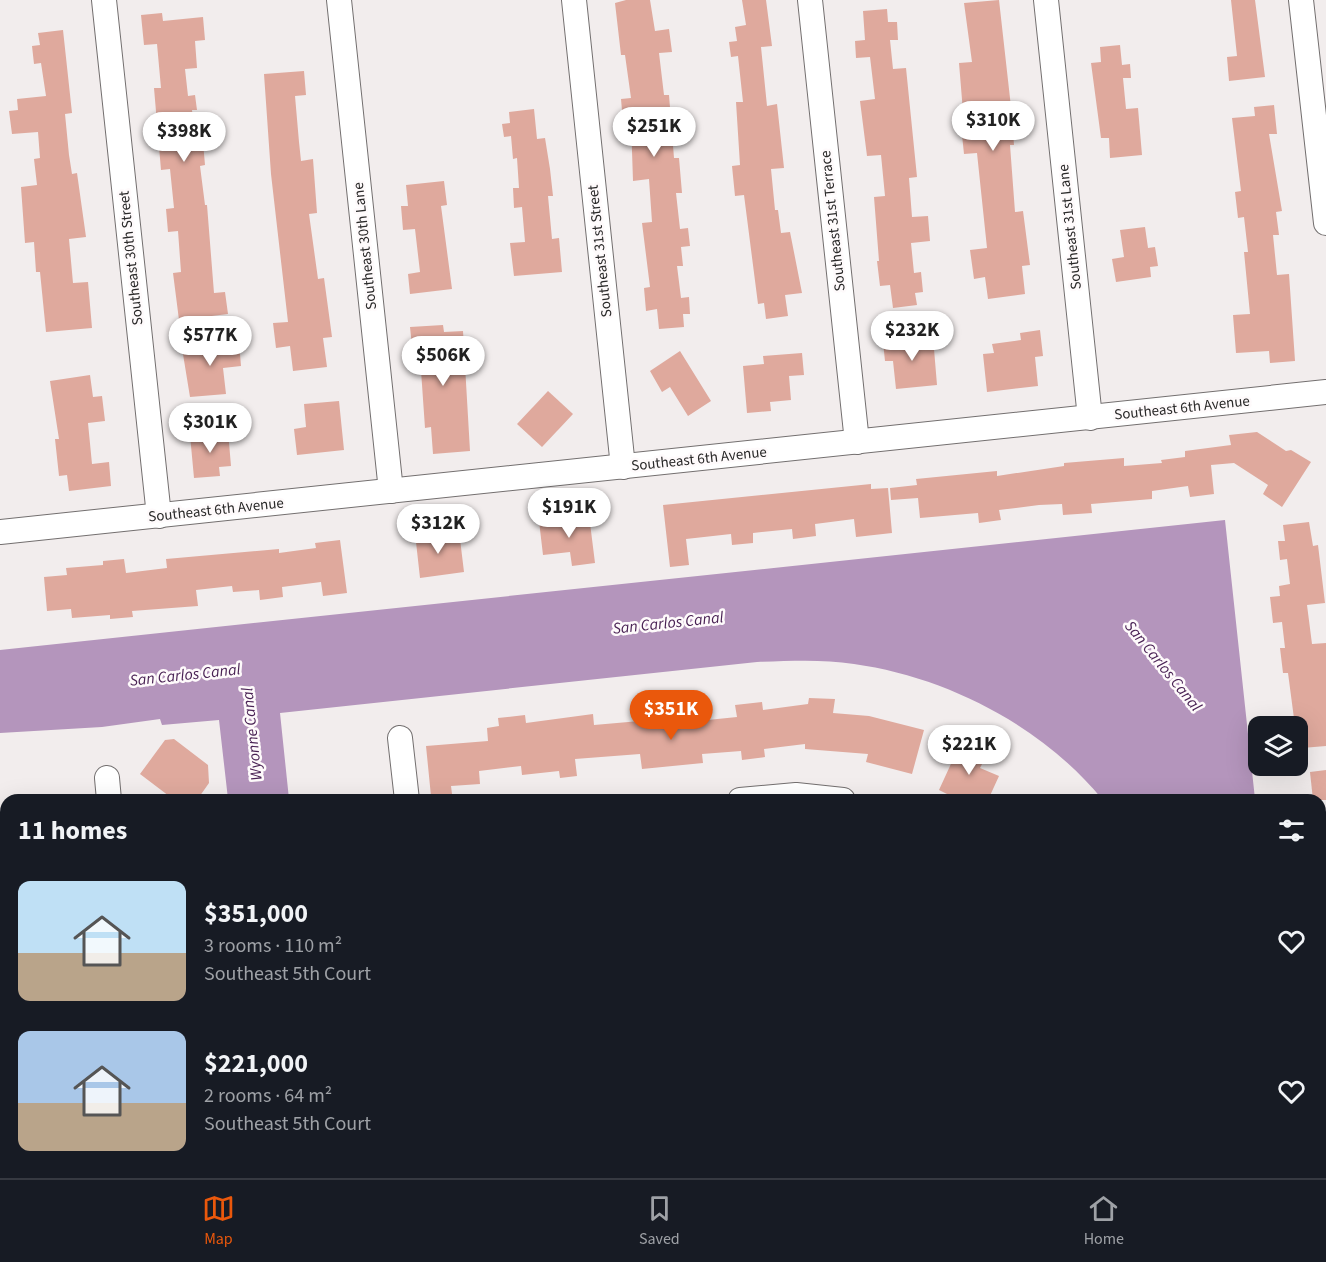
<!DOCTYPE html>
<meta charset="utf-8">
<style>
:root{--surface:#171b24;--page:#20242c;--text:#f1f3f6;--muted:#9ea1a6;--line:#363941;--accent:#ea580c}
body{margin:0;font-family:"Source Sans 3",sans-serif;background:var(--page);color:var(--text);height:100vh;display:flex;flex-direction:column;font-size:22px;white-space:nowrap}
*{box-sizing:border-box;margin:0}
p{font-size:20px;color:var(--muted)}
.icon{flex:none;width:33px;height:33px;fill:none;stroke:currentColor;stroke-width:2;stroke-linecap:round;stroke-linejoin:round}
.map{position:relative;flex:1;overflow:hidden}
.panel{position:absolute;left:0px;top:794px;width:1326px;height:386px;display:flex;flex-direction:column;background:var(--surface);border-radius:18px 18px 0 0;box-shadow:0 6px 24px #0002}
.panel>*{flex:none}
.tools{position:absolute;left:1248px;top:716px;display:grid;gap:12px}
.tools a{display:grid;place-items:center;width:60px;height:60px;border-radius:12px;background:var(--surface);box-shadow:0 6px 24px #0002;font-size:30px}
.price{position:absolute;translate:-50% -51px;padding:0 14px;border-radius:21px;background:#fff;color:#222;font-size:20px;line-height:39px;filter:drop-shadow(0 2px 3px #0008)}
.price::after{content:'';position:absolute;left:50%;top:36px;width:18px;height:14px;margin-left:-9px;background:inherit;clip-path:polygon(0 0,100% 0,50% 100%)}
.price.selected{background:var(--accent);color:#fff}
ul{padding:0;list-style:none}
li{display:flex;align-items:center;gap:18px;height:150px;padding:0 18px}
li span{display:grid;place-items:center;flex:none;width:168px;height:120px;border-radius:12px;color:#555}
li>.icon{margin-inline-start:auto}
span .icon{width:72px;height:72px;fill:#fffc;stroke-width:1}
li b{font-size:26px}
h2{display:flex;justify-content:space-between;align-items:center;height:72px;padding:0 18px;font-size:26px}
.menu{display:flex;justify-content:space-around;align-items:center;height:84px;border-top:2px solid var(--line);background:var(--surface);font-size:16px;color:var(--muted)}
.menu a{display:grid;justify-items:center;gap:3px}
.menu .selected{color:var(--accent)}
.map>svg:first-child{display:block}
</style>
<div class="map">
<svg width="1326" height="1178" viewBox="0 0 1326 1178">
<rect width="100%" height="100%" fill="#f2eded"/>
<g fill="#b495bc">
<path d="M 1225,520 L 1255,799 L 1102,799 C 1042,726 947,677 854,664 C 822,659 789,661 757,662 L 280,713 L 289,799 L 228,799 L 219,720 L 162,725 L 160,719 L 102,727 L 0,733 L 0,650 Z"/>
<path d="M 554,1173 L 712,1173 L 713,1178 L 511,1178 Z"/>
<path d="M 1218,1173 L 1295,1173 L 1296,1178 L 1218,1178 Z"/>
</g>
<g fill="#dfa99d">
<path d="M 626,0 L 650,0 L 655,31 L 669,29 L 672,52 L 659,53 L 664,95 L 669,95 L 674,158 L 679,158 L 682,193 L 676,193 L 680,229 L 688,228 L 690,246 L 681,247 L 683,266 L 677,266 L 681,298 L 689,297 L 690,314 L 683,314 L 684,327 L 659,329 L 657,309 L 646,311 L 644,288 L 650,287 L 642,223 L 652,222 L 649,179 L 633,181 L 631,121 L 623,122 L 621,99 L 631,98 L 625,55 L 621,55 L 615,3 Z"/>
<path d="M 742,0 L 766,0 L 772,46 L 761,47 L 767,106 L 777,104 L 784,168 L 771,169 L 775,210 L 778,210 L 781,233 L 790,232 L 802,293 L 785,295 L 788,316 L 766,319 L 764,303 L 758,304 L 744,195 L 735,196 L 732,166 L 740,165 L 736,102 L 743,102 L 738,56 L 731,57 L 729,42 L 737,41 L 735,27 L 746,25 Z"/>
<path d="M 999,0 L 1011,107 L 1014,145 L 1010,145 L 1015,212 L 1023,211 L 1030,265 L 1022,266 L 1025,294 L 988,299 L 985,277 L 974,279 L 970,250 L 987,248 L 977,153 L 964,154 L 961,125 L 964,124 L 959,63 L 972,62 L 964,3 Z"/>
<path d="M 1231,0 L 1255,0 L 1265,77 L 1229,81 L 1227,57 L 1237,56 Z"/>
<path d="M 887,9 L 888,22 L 897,22 L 898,40 L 890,40 L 893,69 L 906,68 L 917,177 L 909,178 L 912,217 L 928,216 L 930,241 L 911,243 L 914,273 L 921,272 L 923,292 L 915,293 L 917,305 L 893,308 L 890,285 L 880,286 L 877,261 L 879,261 L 874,197 L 885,196 L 881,155 L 867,156 L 860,101 L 875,99 L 870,57 L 856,58 L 855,41 L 865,40 L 863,11 Z"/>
<path d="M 162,13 L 163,21 L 203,17 L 205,40 L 195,41 L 197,68 L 185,69 L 188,96 L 195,95 L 197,110 L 192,110 L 196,142 L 203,142 L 205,165 L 200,166 L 205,205 L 207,205 L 214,293 L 225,292 L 228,314 L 179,320 L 173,273 L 181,272 L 178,231 L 168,232 L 166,209 L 174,208 L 170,169 L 161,170 L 154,88 L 161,88 L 157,44 L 144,45 L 141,15 Z"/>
<path d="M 63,30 L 72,113 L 65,114 L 69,155 L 72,174 L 77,173 L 86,237 L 69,239 L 73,283 L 88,282 L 92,328 L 46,332 L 40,272 L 36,272 L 34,242 L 25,243 L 21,187 L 37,185 L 34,159 L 40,158 L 38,132 L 12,134 L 9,111 L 18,110 L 17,99 L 46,96 L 41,63 L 34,64 L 32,46 L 40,45 L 38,33 Z"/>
<path d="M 1120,45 L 1122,65 L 1130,64 L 1131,78 L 1123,78 L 1126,109 L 1138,108 L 1142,155 L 1110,158 L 1109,138 L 1101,138 L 1091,63 L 1101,62 L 1100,47 Z"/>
<path d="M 304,71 L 306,95 L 295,96 L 299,142 L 301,161 L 313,159 L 317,213 L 309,214 L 318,279 L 324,278 L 332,337 L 323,338 L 327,367 L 293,371 L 290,346 L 276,348 L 273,323 L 288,322 L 271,174 L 264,74 Z"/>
<path d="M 1274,105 L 1277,134 L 1269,134 L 1282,211 L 1276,212 L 1279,235 L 1273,235 L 1277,275 L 1289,274 L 1295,361 L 1270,363 L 1269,351 L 1236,353 L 1233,315 L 1250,314 L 1244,252 L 1248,252 L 1244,217 L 1238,218 L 1235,192 L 1241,191 L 1232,118 L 1255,116 L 1254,107 Z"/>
<path d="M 534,109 L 537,139 L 545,138 L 550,169 L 553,196 L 548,196 L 552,239 L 559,238 L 562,272 L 514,276 L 510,243 L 525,242 L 522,207 L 514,208 L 513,188 L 519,188 L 517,158 L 513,159 L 511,136 L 504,137 L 502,124 L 510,123 L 509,112 Z"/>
<path d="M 444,181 L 447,205 L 441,206 L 452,289 L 410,294 L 408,274 L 420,272 L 415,229 L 403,230 L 401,206 L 408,206 L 406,185 Z"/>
<path d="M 1145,227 L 1148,248 L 1155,247 L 1158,266 L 1150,267 L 1151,277 L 1116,282 L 1112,259 L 1124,257 L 1120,230 Z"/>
<path d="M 443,325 L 444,332 L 463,331 L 470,451 L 433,454 L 431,427 L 425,428 L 420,356 L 413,356 L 410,327 Z"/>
<path d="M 1040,330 L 1043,356 L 1035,357 L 1038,386 L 987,392 L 983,354 L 994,353 L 992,344 L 1021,340 L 1020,333 Z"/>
<path d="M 933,337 L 937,385 L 896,389 L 893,361 L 885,361 L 883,342 Z"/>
<path d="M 239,342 L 241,366 L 223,368 L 226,394 L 190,397 L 182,348 Z"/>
<path d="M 680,351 L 711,401 L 688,416 L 670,387 L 662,392 L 650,371 Z"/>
<path d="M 802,353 L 804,375 L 789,376 L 791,400 L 770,402 L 771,411 L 747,413 L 743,366 L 764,364 L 763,356 Z"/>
<path d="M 90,375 L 93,397 L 102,396 L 105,421 L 88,423 L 92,464 L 109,462 L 111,486 L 69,491 L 67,475 L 59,476 L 55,439 L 59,439 L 50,381 Z"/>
<path d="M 548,391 L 573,414 L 542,447 L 517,424 Z"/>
<path d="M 339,401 L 344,450 L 297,455 L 294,429 L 306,427 L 304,404 Z"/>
<path d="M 228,431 L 231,466 L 219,467 L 220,476 L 194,478 L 190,435 Z"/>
<path d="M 1257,432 L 1286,451 L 1291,450 L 1311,462 L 1282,507 L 1263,494 L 1268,485 L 1234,463 L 1211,465 L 1214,494 L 1190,497 L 1188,486 L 1152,491 L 1152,499 L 1091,504 L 1092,513 L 1063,515 L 1062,504 L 1039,505 L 999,510 L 1001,520 L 979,523 L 978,513 L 920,518 L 918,498 L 891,500 L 890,488 L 917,485 L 916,479 L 997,471 L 997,476 L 1064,466 L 1064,463 L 1124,458 L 1124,466 L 1162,463 L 1161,460 L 1185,457 L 1185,451 L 1231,445 L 1229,435 Z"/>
<path d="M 871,484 L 871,489 L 888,488 L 892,533 L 856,537 L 854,519 L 815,524 L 816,536 L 793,539 L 792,529 L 753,533 L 753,543 L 732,545 L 731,534 L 686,539 L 689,565 L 670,567 L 663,505 Z"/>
<path d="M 589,515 L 595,563 L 572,566 L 570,552 L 543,555 L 539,521 Z"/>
<path d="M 1309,522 L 1313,546 L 1318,545 L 1325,603 L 1307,605 L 1312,644 L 1326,643 L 1326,746 L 1302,748 L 1301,739 L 1298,739 L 1298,726 L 1295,726 L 1288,673 L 1283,673 L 1280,648 L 1285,648 L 1282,622 L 1273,623 L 1270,597 L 1280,596 L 1279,586 L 1290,584 L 1287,559 L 1280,560 L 1278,541 L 1285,541 L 1283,525 Z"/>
<path d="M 438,530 L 439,541 L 460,539 L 464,572 L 420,578 L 415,533 Z"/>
<path d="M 340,540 L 347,593 L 323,596 L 321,582 L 282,587 L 283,597 L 260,600 L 259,590 L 233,592 L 232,586 L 196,590 L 198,606 L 132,611 L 133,617 L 110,619 L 110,615 L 72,618 L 71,609 L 47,611 L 44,577 L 67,575 L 66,568 L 103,565 L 103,561 L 124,559 L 126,573 L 167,568 L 166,559 L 279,549 L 279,553 L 316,548 L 315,543 Z"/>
<path d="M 809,698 L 835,699 L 833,713 L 869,716 L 924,730 L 912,774 L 866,762 L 868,754 L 805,749 L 805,744 L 764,749 L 765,757 L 742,760 L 741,751 L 702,754 L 703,763 L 642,769 L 640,754 L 575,759 L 577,776 L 560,778 L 559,771 L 522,775 L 521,766 L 479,771 L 480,784 L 451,786 L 452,794 L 431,796 L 426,746 L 488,741 L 487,728 L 499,726 L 498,718 L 525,715 L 526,723 L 593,714 L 594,725 L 674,718 L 673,711 L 697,709 L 698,721 L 737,717 L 735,705 L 762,702 L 763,710 L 808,704 Z"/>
<path d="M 174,739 L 208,765 L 209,783 L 197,800 L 169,800 L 169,796 L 140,774 L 165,740 Z"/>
<path d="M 961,742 L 987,754 L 980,768 L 999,776 L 988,800 L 959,800 L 939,790 Z"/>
<path d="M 1326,770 L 1326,800 L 1313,800 L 1310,772 Z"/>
</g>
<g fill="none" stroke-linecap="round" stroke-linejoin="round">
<g stroke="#736f6f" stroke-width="26">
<g id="minor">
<path d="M 104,0 L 159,516"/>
<path d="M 339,0 L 391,491"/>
<path d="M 574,0 L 623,467"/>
<path d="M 810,0 L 857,442"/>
<path d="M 1046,0 L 1090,418"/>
<path d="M 1301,0 L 1326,223"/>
<path d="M 0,532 L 1326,392"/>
<path d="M 400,738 L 407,800"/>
<path d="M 107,778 L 109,800"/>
<path d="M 740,800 L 796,795 L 843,800"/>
<path d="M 0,877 L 6,876"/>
<path d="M 0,1113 L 6,1112"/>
<path d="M 847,1173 L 847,1178"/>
<path d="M 1081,1173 L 1081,1178"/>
</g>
</g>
<use href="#minor" stroke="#fff" stroke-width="24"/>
</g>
<g text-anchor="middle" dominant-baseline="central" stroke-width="5" stroke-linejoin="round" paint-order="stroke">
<g font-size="15" fill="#2a2929" stroke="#fefafb">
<text transform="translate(833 221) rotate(-96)">Southeast 31st Terrace</text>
<text transform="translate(1070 227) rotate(-96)">Southeast 31st Lane</text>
<text transform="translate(365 246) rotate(-96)">Southeast 30th Lane</text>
<text transform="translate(600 251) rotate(-96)">Southeast 31st Street</text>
<text transform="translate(131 258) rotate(-96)">Southeast 30th Street</text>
<text transform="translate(1182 408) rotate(-6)">Southeast 6th Avenue</text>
<text transform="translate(699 459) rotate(-6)">Southeast 6th Avenue</text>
<text transform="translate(216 510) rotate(-6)">Southeast 6th Avenue</text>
</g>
<g font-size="16" font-style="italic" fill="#492254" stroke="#fefafb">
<text transform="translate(668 623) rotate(-6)">San Carlos Canal</text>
<text transform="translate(1163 666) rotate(51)">San Carlos Canal</text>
<text transform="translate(185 675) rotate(-6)">San Carlos Canal</text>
<text transform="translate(252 734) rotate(-96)">Wyonne Canal</text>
</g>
</g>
</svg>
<div class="tools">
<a><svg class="icon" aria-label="layers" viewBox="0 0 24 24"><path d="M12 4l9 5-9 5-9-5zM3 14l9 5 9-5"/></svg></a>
</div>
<b class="price" style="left:993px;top:152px">$310K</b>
<b class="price" style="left:654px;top:158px">$251K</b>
<b class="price" style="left:184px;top:163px">$398K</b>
<b class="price" style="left:912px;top:362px">$232K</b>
<b class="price" style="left:210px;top:367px">$577K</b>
<b class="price" style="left:443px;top:387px">$506K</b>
<b class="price" style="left:210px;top:454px">$301K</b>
<b class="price" style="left:569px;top:539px">$191K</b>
<b class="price" style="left:438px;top:555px">$312K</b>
<b class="price selected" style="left:671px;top:741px">$351K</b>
<b class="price" style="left:969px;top:776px">$221K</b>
<section class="panel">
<h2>11 homes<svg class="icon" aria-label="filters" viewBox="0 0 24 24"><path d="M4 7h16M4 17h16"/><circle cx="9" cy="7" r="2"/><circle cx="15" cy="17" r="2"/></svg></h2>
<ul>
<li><span style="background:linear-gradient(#bfe0f5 60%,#b9a48a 0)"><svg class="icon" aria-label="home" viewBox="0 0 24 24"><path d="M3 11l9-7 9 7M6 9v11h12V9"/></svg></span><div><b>$351,000</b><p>3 rooms · 110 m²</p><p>Southeast 5th Court</p></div><svg class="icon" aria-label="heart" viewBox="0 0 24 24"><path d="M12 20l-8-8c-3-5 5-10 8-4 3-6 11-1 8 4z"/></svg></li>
<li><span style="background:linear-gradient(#a9c7e8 60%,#b9a48a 0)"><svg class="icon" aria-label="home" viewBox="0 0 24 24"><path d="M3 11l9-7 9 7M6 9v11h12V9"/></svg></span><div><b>$221,000</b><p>2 rooms · 64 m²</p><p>Southeast 5th Court</p></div><svg class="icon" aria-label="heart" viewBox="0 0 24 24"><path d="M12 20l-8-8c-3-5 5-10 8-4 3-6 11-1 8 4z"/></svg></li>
</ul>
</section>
</div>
<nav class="menu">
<a class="selected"><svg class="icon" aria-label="map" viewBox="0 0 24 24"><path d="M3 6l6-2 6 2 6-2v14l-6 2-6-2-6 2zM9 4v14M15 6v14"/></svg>Map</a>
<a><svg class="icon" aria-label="saved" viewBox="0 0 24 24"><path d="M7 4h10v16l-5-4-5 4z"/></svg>Saved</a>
<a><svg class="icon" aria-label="home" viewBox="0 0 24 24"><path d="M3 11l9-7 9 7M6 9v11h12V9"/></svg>Home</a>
</nav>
